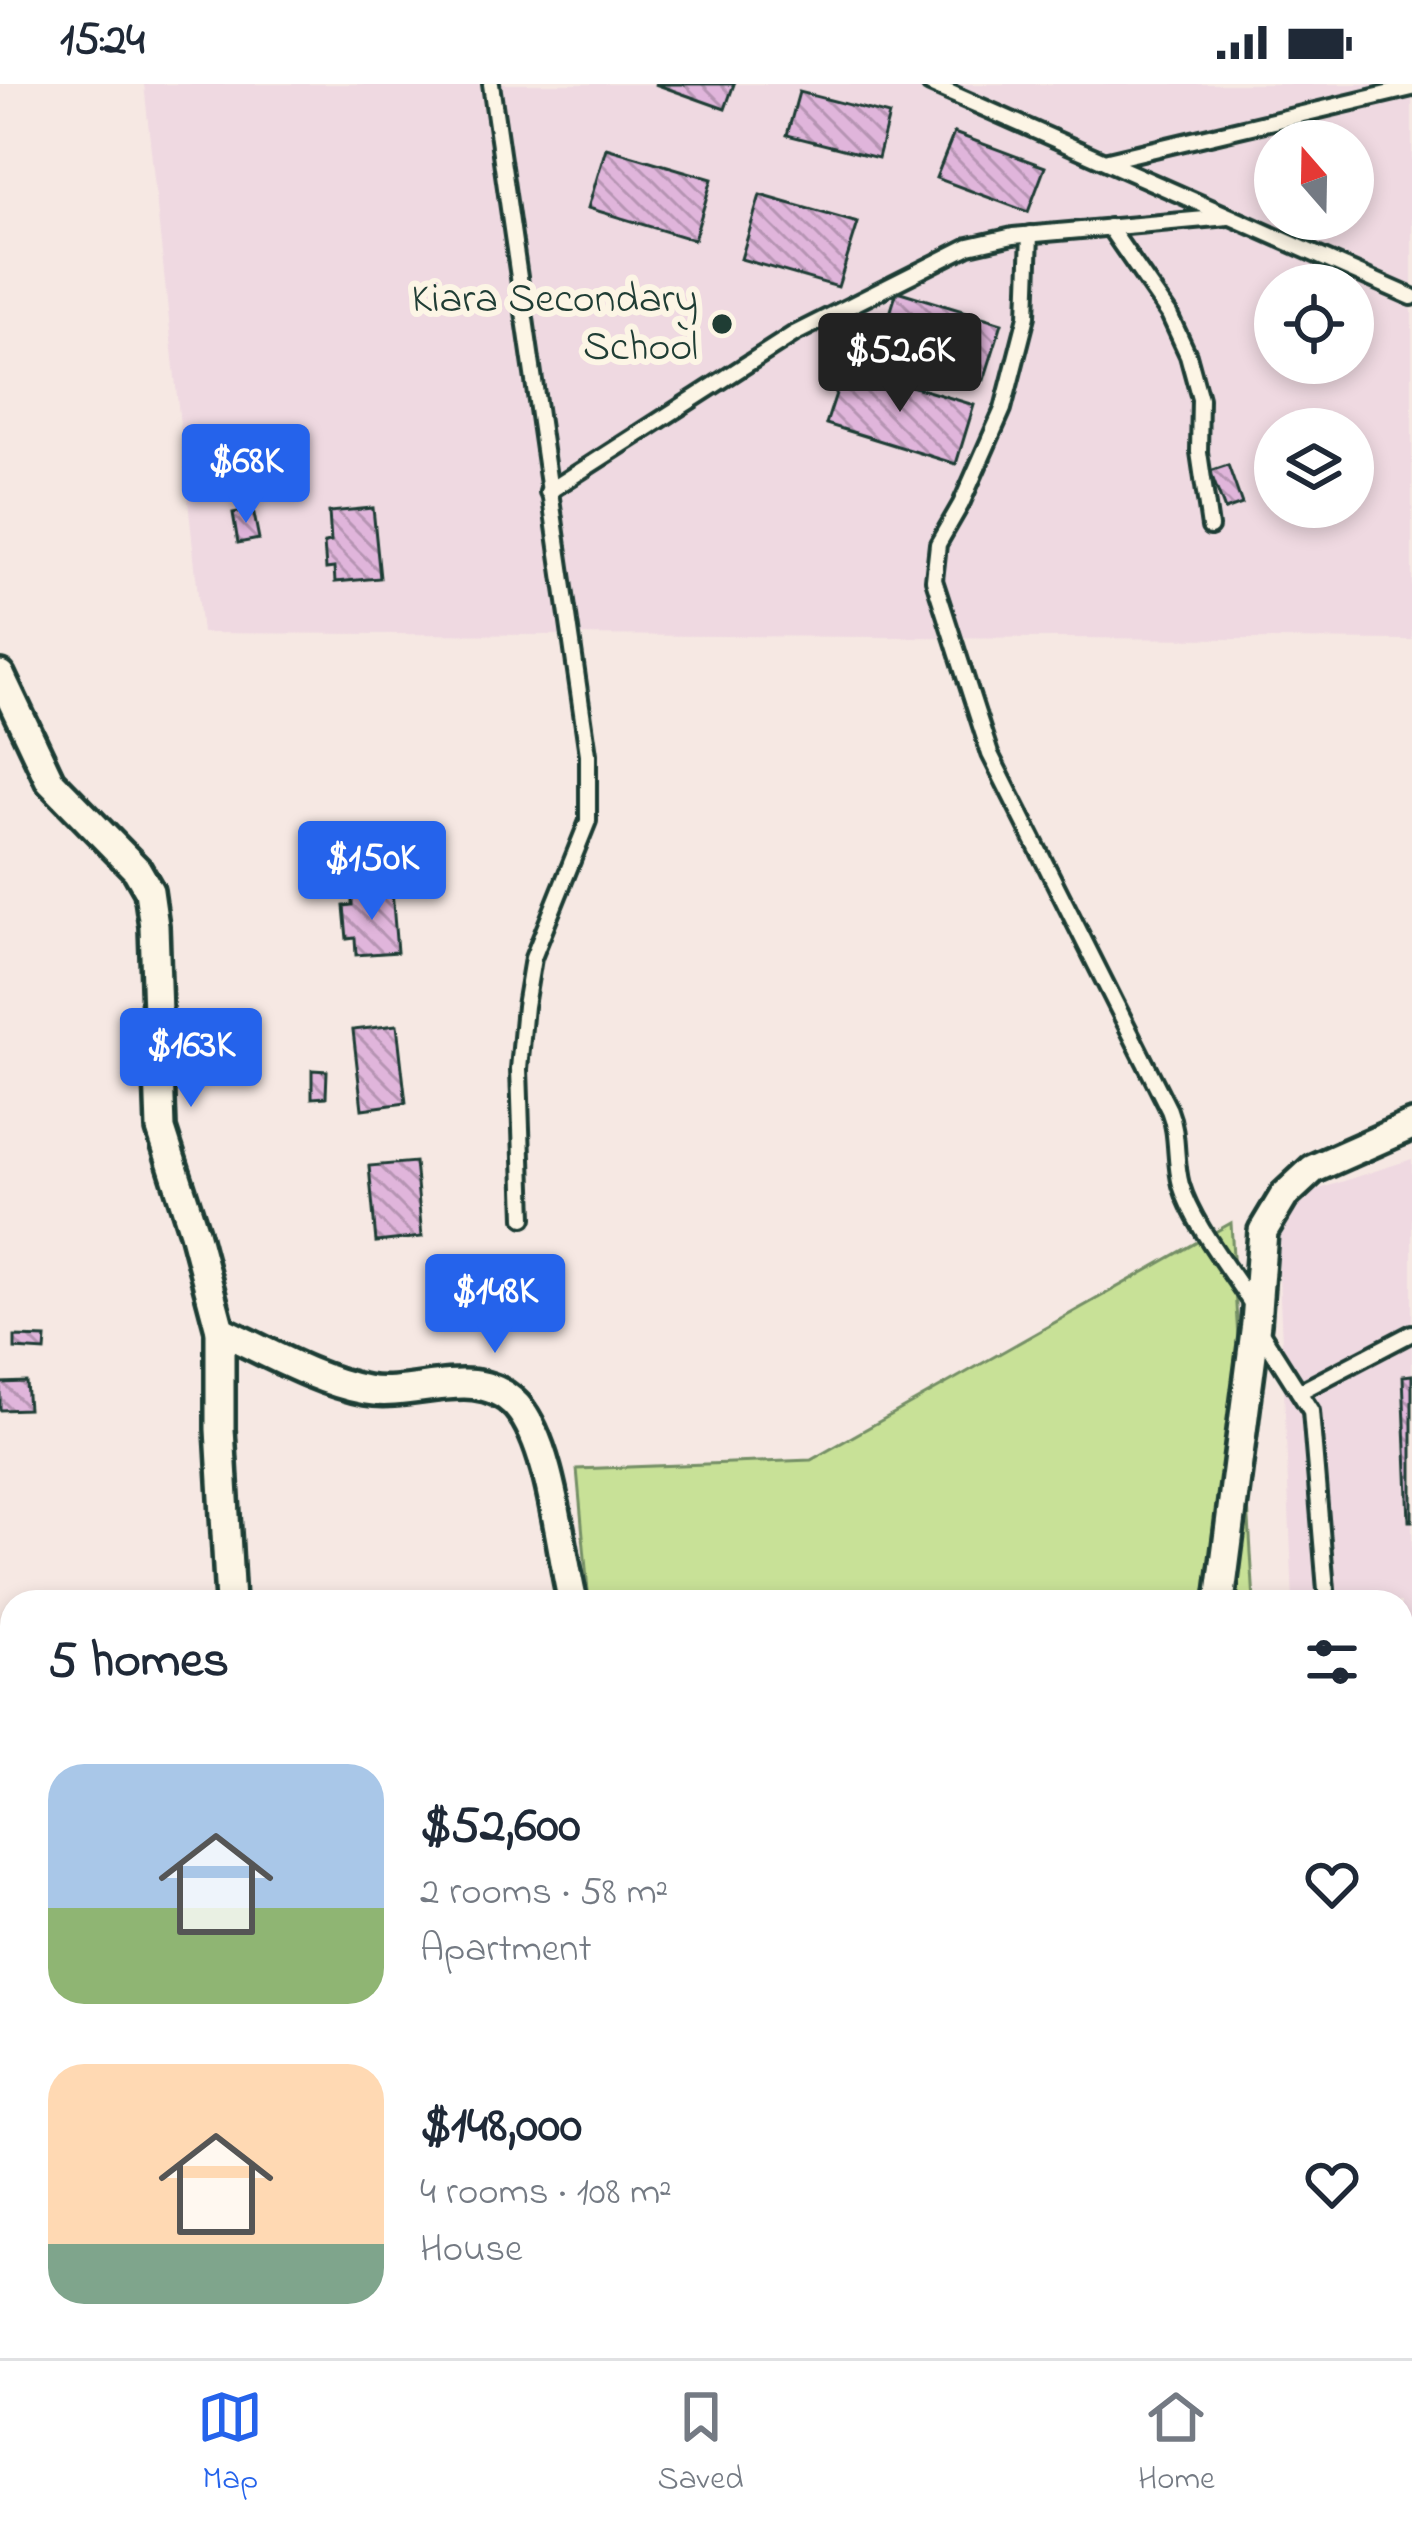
<!DOCTYPE html>
<meta charset="utf-8">
<style>
:root{--surface:#fff;--page:#f6f6f7;--text:#1f2937;--muted:#747a83;--line:#e0e1e3;--accent:#2563eb}
body{margin:0;font-family:"Indie Flower",sans-serif;background:var(--page);color:var(--text);height:100vh;display:flex;flex-direction:column;font-size:45px;white-space:nowrap}
*{box-sizing:border-box;margin:0}
p{font-size:39px;color:var(--muted)}
.icon{flex:none;width:66px;height:66px;fill:none;stroke:currentColor;stroke-width:2;stroke-linecap:round;stroke-linejoin:round}
.map{position:relative;flex:1;overflow:hidden}
.panel{position:absolute;left:0px;top:1506px;width:1413px;height:768px;display:flex;flex-direction:column;background:var(--surface);border-radius:36px 36px 0 0;box-shadow:0 6px 18px #0003}
.panel>*{flex:none}
.needle{width:78px;rotate:340deg}
.fabs{position:absolute;left:1254px;top:36px;display:grid;gap:24px}
.fabs a{display:grid;place-items:center;width:120px;height:120px;border-radius:50%;background:var(--surface);box-shadow:0 6px 18px #0003;font-size:60px}
.price{position:absolute;translate:-50% -102px;padding:0 27px;border-radius:12px;background:var(--accent);color:#fff;font-size:39px;line-height:78px;filter:drop-shadow(0 3px 6px #0008)}
.price::after{content:'';position:absolute;left:50%;top:72px;width:36px;height:27px;margin-left:-18px;background:inherit;clip-path:polygon(0 0,100% 0,50% 100%)}
.price.selected{background:#222;color:#fff}
ul{padding:0;list-style:none}
li{display:flex;align-items:center;gap:36px;height:300px;padding:0 48px}
li span{display:grid;place-items:center;flex:none;width:336px;height:240px;border-radius:36px;color:#555}
li>.icon{margin-inline-start:auto}
span .icon{width:144px;height:144px;fill:#fffc;stroke-width:1}
li b{font-size:51px}
h2{display:flex;justify-content:space-between;align-items:center;height:144px;padding:0 48px;font-size:51px}
.status{display:flex;justify-content:space-between;align-items:center;height:84px;padding:0 60px;background:var(--surface);direction:ltr}
.status svg{height:33px;fill:currentColor}
.menu{display:flex;justify-content:space-around;align-items:center;height:168px;border-top:3px solid var(--line);background:var(--surface);font-size:33px;color:var(--muted)}
.menu a{display:grid;justify-items:center;gap:6px}
.menu .selected{color:var(--accent)}
.map>svg:first-child{display:block}
</style>
<div class="status"><b>15:24</b><svg viewBox="0 0 49 12"><path d="M0 12V9h3v3zM5 12V6h3v6zM10 12V3h3v9zM15 12V0h3v12zM26 1h20v11H26zM47 4h2v5h-2z"/></svg></div>
<div class="map">
<svg width="1412" height="2274" viewBox="0 0 1412 2274">
<defs>
<pattern id="building-back-hatch" width="6" height="6" patternUnits="userSpaceOnUse" patternTransform="scale(3)"><rect width="6" height="6" fill="#e0b5db"/><path d="M-1 5l2 2M0 0l6 6M5-1l2 2" fill="none" stroke="#b594b2"/></pattern>
</defs>
<rect width="100%" height="100%" fill="#f6e8e3"/>
<filter id="ink" filterUnits="userSpaceOnUse"><feTurbulence type="fractalNoise" baseFrequency=".00833" numOctaves="2"/><feDisplacementMap in="SourceGraphic" scale="24" xChannelSelector="R" yChannelSelector="G"/><feConvolveMatrix kernelMatrix="1 2 1 2 8 2 1 2 1" color-interpolation-filters="sRGB"/></filter>
<g filter="url(#ink)">
<g fill="#efd9e1" fill-rule="evenodd">
<path d="M 144,0 L 1412,0 L 1412,556 L 202,549 ZM 1275,57 L 1353,57 L 1353,135 L 1275,135 ZM 1275,201 L 1353,201 L 1353,279 L 1275,279 ZM 1275,345 L 1353,345 L 1353,423 L 1275,423 Z"/>
<path d="M 1412,1075 L 1412,2002 L 1401,2002 L 1401,1518 L 1293,1518 L 1276,1119 Z"/>
</g>
<path fill="#c8e197" stroke="#748f66" stroke-width="3" d="M 1231,1139 L 1254,1518 L 589,1518 L 577,1385 L 811,1376 Z"/>
<g fill="url(#building-back-hatch)" stroke="#1f3d34" stroke-width="3">
<path d="M 655,0 L 734,0 L 725,25 Z"/>
<path d="M 799,8 L 889,31 L 878,74 L 787,51 Z"/>
<path d="M 954,49 L 1045,83 L 1028,128 L 936,94 Z"/>
<path d="M 606,64 L 712,95 L 694,156 L 588,124 Z"/>
<path d="M 760,111 L 858,139 L 838,203 L 741,175 Z"/>
<path d="M 897,207 L 1002,239 L 984,296 L 879,265 Z"/>
<path d="M 845,282 L 974,321 L 956,380 L 826,340 Z"/>
<path d="M 1228,381 L 1242,420 L 1225,426 L 1210,387 Z"/>
<path d="M 373,424 L 380,494 L 335,498 L 334,484 L 326,485 L 324,459 L 331,458 L 329,428 Z"/>
<path d="M 253,425 L 259,455 L 238,459 L 233,429 Z"/>
<path d="M 392,807 L 397,868 L 356,871 L 355,854 L 347,855 L 344,822 L 352,821 L 352,810 Z"/>
<path d="M 397,941 L 406,1019 L 362,1025 L 353,946 Z"/>
<path d="M 312,986 L 327,987 L 326,1013 L 312,1014 Z"/>
<path d="M 415,1078 L 422,1153 L 376,1158 L 369,1082 Z"/>
<path d="M 15,1253 L 46,1254 L 45,1267 L 15,1265 Z"/>
<path d="M 1412,1291 L 1412,1437 L 1409,1437 L 1403,1292 Z"/>
<path d="M 26,1298 L 28,1325 L 0,1326 L 0,1299 Z"/>
<path d="M 610,2262 L 636,2262 L 632,2274 L 607,2272 Z"/>
<path d="M 1153,2262 L 1182,2262 L 1183,2274 L 1154,2274 Z"/>
</g>
<g fill="none" stroke-linecap="round" stroke-linejoin="round">
<g stroke="#1f3d34" stroke-width="22">
<g id="lane">
<path d="M 491,0 L 588,670 L 588,737 L 533,874 L 525,922 L 519,985 L 524,1134"/>
<path d="M 930,0 L 1412,213"/>
<path d="M 1108,76 L 1412,4"/>
<path d="M 1109,143 L 1169,230 L 1188,271 L 1200,315 L 1199,368 L 1210,443"/>
<path d="M 1030,150 L 1027,232 L 1003,325 L 961,420 L 938,460 L 934,496 L 990,670 L 1169,1026 C 1179,1051 1174,1075 1181,1101 C 1193,1141 1232,1188 1254,1224"/>
<path d="M 548,408 L 794,250 L 969,162 L 1013,152 L 1228,133"/>
<path d="M 1259,1245 L 1311,1327 L 1327,1518"/>
<path d="M 1299,1308 L 1412,1249"/>
</g>
</g>
<g stroke="#1f3d34" stroke-width="36">
<g id="street">
<path d="M 0,591 L 50,697 L 137,786 L 149,807 L 154,842 L 161,1045 L 194,1148 L 220,1246 L 220,1345 L 230,1518"/>
<path d="M 220,1246 C 265,1267 317,1297 366,1306 C 415,1315 478,1278 517,1322 C 552,1362 560,1466 573,1518"/>
<path d="M 1220,1518 L 1256,1239 L 1263,1147 L 1284,1112 L 1313,1085 L 1412,1041"/>
<path d="M 0,2224 L 12,2225"/>
<path d="M 278,2262 C 354,2274 421,2273 498,2265"/>
<path d="M 1341,2262 L 1342,2274"/>
<path d="M 549,2274 L 551,2262"/>
<path d="M 883,2274 L 892,2262"/>
</g>
</g>
<path stroke="#1f3d34" stroke-width="6" stroke-dasharray="9 9" stroke-linecap="butt" d="M 125,2274 L 129,2262"/>
<use href="#lane" stroke="#fcf5e5" stroke-width="14"/>
<use href="#street" stroke="#fcf5e5" stroke-width="27"/>
</g>
</g>
<circle fill="#1f3d34" stroke="#fcf5e5" stroke-width="4.5" cx="722" cy="240" r="12"/>
<g text-anchor="middle" dominant-baseline="central" stroke-width="12" stroke-linejoin="round" paint-order="stroke">
<g font-size="42" fill="#1f3d34" stroke="#fcf5e5" text-anchor="end">
<text x="698" y="216">Kiara Secondary<tspan x="698" dy="48">School</tspan></text>
</g>
</g>
</svg>
<div class="fabs">
<a><svg class="needle" viewBox="-14 -14 28 28"><path d="M0-13l5 13h-10z" fill="#e53935"/><path d="M0 13l5-13h-10z" fill="#747a83"/></svg></a>
<a><svg class="icon" aria-label="locate" viewBox="0 0 24 24"><circle cx="12" cy="12" r="6"/><path d="M12 2v4M12 18v4M2 12h4M18 12h4"/></svg></a>
<a><svg class="icon" aria-label="layers" viewBox="0 0 24 24"><path d="M12 4l9 5-9 5-9-5zM3 14l9 5 9-5"/></svg></a>
</div>
<b class="price selected" style="left:900px;top:331px">$52.6K</b>
<b class="price" style="left:246px;top:442px">$68K</b>
<b class="price" style="left:372px;top:839px">$150K</b>
<b class="price" style="left:191px;top:1026px">$163K</b>
<b class="price" style="left:495px;top:1272px">$148K</b>
<section class="panel">
<h2>5 homes<svg class="icon" aria-label="filters" viewBox="0 0 24 24"><path d="M4 7h16M4 17h16"/><circle cx="9" cy="7" r="2"/><circle cx="15" cy="17" r="2"/></svg></h2>
<ul>
<li><span style="background:linear-gradient(#a9c7e8 60%,#8fb573 0)"><svg class="icon" aria-label="home" viewBox="0 0 24 24"><path d="M3 11l9-7 9 7M6 9v11h12V9"/></svg></span><div><b>$52,600</b><p>2 rooms · 58 m²</p><p>Apartment</p></div><svg class="icon" aria-label="heart" viewBox="0 0 24 24"><path d="M12 20l-8-8c-3-5 5-10 8-4 3-6 11-1 8 4z"/></svg></li>
<li><span style="background:linear-gradient(#ffd9b3 75%,#7fa58c 0)"><svg class="icon" aria-label="home" viewBox="0 0 24 24"><path d="M3 11l9-7 9 7M6 9v11h12V9"/></svg></span><div><b>$148,000</b><p>4 rooms · 108 m²</p><p>House</p></div><svg class="icon" aria-label="heart" viewBox="0 0 24 24"><path d="M12 20l-8-8c-3-5 5-10 8-4 3-6 11-1 8 4z"/></svg></li>
</ul>
</section>
</div>
<nav class="menu">
<a class="selected"><svg class="icon" aria-label="map" viewBox="0 0 24 24"><path d="M3 6l6-2 6 2 6-2v14l-6 2-6-2-6 2zM9 4v14M15 6v14"/></svg>Map</a>
<a><svg class="icon" aria-label="saved" viewBox="0 0 24 24"><path d="M7 4h10v16l-5-4-5 4z"/></svg>Saved</a>
<a><svg class="icon" aria-label="home" viewBox="0 0 24 24"><path d="M3 11l9-7 9 7M6 9v11h12V9"/></svg>Home</a>
</nav>
